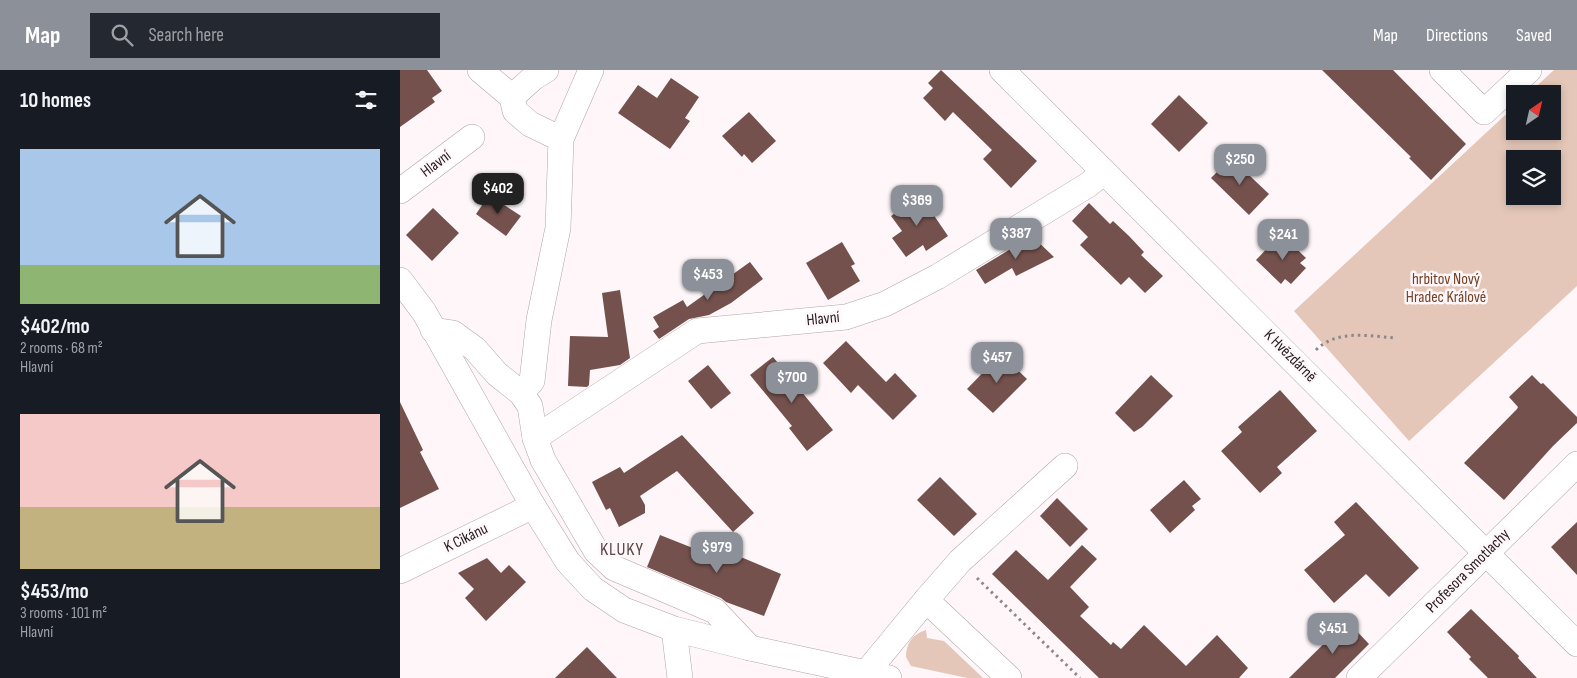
<!DOCTYPE html>
<meta charset="utf-8">
<style>
:root{--surface:#171b24;--page:#242831;--text:#f1f3f6;--muted:#9ea1a6;--accent:#8c9099}
body{margin:0;font-family:"Sofia Sans Condensed",sans-serif;background:var(--page);color:var(--text);height:100vh;display:flex;flex-direction:column;font-size:19px;white-space:nowrap}
*{box-sizing:border-box;margin:0}
p{font-size:16px;color:var(--muted)}
.icon{flex:none;width:28px;height:28px;fill:none;stroke:currentColor;stroke-width:2;stroke-linecap:round;stroke-linejoin:round}
.map{position:relative;flex:1;overflow:hidden}
.drawer{display:flex;flex-direction:column;background:var(--surface);width:400px}
.drawer>*{flex:none}
.needle{width:32px;rotate:34deg}
.fabs{position:absolute;left:1106px;top:15px;display:grid;gap:10px}
.fabs a{display:grid;place-items:center;width:55px;height:55px;border-radius:0px;background:var(--surface);box-shadow:0 2px 8px #0003;font-size:25px}
.price{position:absolute;translate:-50% -42px;padding:0 11px;border-radius:10px;background:var(--accent);color:#fff;font-size:16px;line-height:32px;filter:drop-shadow(0 1px 2px #0008)}
.price::after{content:'';position:absolute;left:50%;top:30px;width:15px;height:11px;margin-left:-8px;background:inherit;clip-path:polygon(0 0,100% 0,50% 100%)}
.price.active{background:#222;color:#fff}
ul{padding:0;list-style:none}
li{display:grid;align-content:center;gap:10px;height:265px;padding:0 20px}
li span{display:grid;place-items:center;height:155px;border-radius:0px;color:#555}
li>.icon{margin-inline-start:auto}
span .icon{width:90px;height:90px;fill:#fffc;stroke-width:1}
li b{font-size:21px}
h2{display:flex;justify-content:space-between;align-items:center;height:60px;padding:0 20px;font-size:21px}
header{display:flex;align-items:center;gap:30px;box-sizing:border-box;height:70px;padding:0 25px;background:var(--accent);color:#fff}
header strong{font-size:24px}
nav{display:flex;gap:28px;margin-inline-start:auto;font-size:18px}
.search{width:350px;height:45px;background:var(--page);display:flex;align-items:center;gap:12px;box-sizing:border-box;padding:0 18px;border-radius:0px;color:var(--muted);font-size:19px}
main{display:flex;flex:1;min-height:0}
.map>svg:first-child{display:block}
</style>
<header>
<strong>Map</strong>
<div class="search"><svg class="icon" aria-label="search" viewBox="0 0 24 24"><circle cx="10" cy="10" r="6"/><path d="M15 15l6 6"/></svg>Search here</div>
<nav><a>Map</a><a>Directions</a><a>Saved</a></nav>
</header>
<main>
<section class="drawer">
<h2>10 homes<svg class="icon" aria-label="filters" viewBox="0 0 24 24"><path d="M4 7h16M4 17h16"/><circle cx="9" cy="7" r="2"/><circle cx="15" cy="17" r="2"/></svg></h2>
<ul>
<li><span style="background:linear-gradient(#a9c7e8 75%,#8fb573 0)"><svg class="icon" aria-label="home" viewBox="0 0 24 24"><path d="M3 11l9-7 9 7M6 9v11h12V9"/></svg></span><div><b>$402/mo</b><p>2 rooms · 68 m²</p><p>Hlavní</p></div></li>
<li><span style="background:linear-gradient(#f6c9c9 60%,#c2b280 0)"><svg class="icon" aria-label="home" viewBox="0 0 24 24"><path d="M3 11l9-7 9 7M6 9v11h12V9"/></svg></span><div><b>$453/mo</b><p>3 rooms · 101 m²</p><p>Hlavní</p></div></li>
</ul>
</section>
<div class="map">
<svg width="1177" height="608" viewBox="0 0 1177 608">
<rect width="100%" height="100%" fill="#fef6f8"/>
<g fill="#e4c7b8" fill-rule="evenodd">
<path d="M 1154,0 L 1177,0 L 1177,216 L 1009,371 L 894,241 L 1115,36 L 1115,61 L 1152,61 L 1152,24 L 1128,24 ZM 1115,89 L 1152,89 L 1152,126 L 1115,126 Z"/>
<path d="M 526,560 L 527,568 L 544,571 L 583,608 L 567,608 L 511,596 L 506,587 C 506,573 513,564 526,560 Z"/>
</g>
<g fill="#74514c">
<path d="M 0,0 L 27,0 L 42,21 L 32,28 L 35,32 L 0,57 Z"/>
<path d="M 541,0 L 637,91 L 611,118 L 583,89 L 592,80 L 553,42 L 545,51 L 523,28 L 533,18 L 528,13 Z"/>
<path d="M 922,0 L 993,0 L 1066,74 L 1031,110 L 1009,88 L 1011,87 Z"/>
<path d="M 271,8 L 299,27 L 285,48 L 290,51 L 270,79 L 218,43 L 238,15 L 257,28 Z"/>
<path d="M 779,25 L 808,53 L 779,82 L 751,54 Z"/>
<path d="M 349,42 L 376,71 L 352,93 L 344,84 L 342,87 L 322,66 Z"/>
<path d="M 831,88 L 869,124 L 849,145 L 811,108 Z"/>
<path d="M 89,125 L 121,146 L 106,166 L 76,144 Z"/>
<path d="M 520,125 L 548,166 L 526,181 L 523,175 L 506,187 L 492,168 L 502,161 L 491,146 Z"/>
<path d="M 689,133 L 710,154 L 713,151 L 729,166 L 744,182 L 741,185 L 763,206 L 745,223 L 729,207 L 721,215 L 680,175 L 688,167 L 672,151 Z"/>
<path d="M 33,138 L 59,163 L 32,191 L 6,165 Z"/>
<path d="M 881,164 L 906,188 L 900,193 L 906,198 L 891,214 L 885,209 L 881,214 L 856,190 Z"/>
<path d="M 632,166 L 654,187 L 616,206 L 612,198 L 585,214 L 576,200 Z"/>
<path d="M 442,172 L 455,194 L 451,196 L 460,211 L 428,230 L 406,193 Z"/>
<path d="M 350,192 L 363,209 L 331,233 L 309,245 L 289,249 L 259,269 L 253,261 L 259,257 L 253,247 L 283,230 L 287,237 Z"/>
<path d="M 220,220 L 230,288 L 220,295 L 190,300 L 189,315 L 187,317 L 168,316 L 170,266 L 208,267 L 202,223 Z"/>
<path d="M 446,271 L 486,312 L 495,303 L 517,326 L 493,350 L 458,315 L 451,323 L 423,293 Z"/>
<path d="M 601,284 L 627,309 L 593,343 L 567,319 Z"/>
<path d="M 373,287 L 433,360 L 407,381 L 389,358 L 392,356 L 350,305 Z"/>
<path d="M 308,295 L 331,323 L 311,339 L 288,311 Z"/>
<path d="M 751,305 L 773,326 L 742,357 L 734,362 L 715,343 Z"/>
<path d="M 1132,305 L 1141,314 L 1143,313 L 1177,347 L 1177,353 L 1153,376 L 1104,430 L 1064,393 L 1117,339 L 1118,337 L 1109,327 Z"/>
<path d="M 880,320 L 917,361 L 877,397 L 882,403 L 860,423 L 821,381 L 842,362 L 838,357 Z"/>
<path d="M 0,332 L 23,380 L 20,382 L 39,419 L 0,438 Z"/>
<path d="M 282,365 L 354,443 L 333,462 L 277,401 L 240,426 L 245,435 L 245,443 L 219,457 L 210,438 L 206,440 L 192,412 L 220,397 L 224,403 Z"/>
<path d="M 540,407 L 577,444 L 554,466 L 517,430 Z"/>
<path d="M 784,410 L 801,429 L 792,436 L 795,440 L 770,463 L 750,440 Z"/>
<path d="M 657,428 L 688,459 L 670,477 L 640,446 Z"/>
<path d="M 956,432 L 1019,498 L 989,527 L 966,504 L 934,533 L 904,500 L 945,465 L 934,452 Z"/>
<path d="M 1177,452 L 1177,505 L 1151,477 Z"/>
<path d="M 260,465 L 313,486 L 317,477 L 381,504 L 364,546 L 326,532 L 321,528 L 247,497 Z"/>
<path d="M 682,475 L 697,489 L 670,517 L 689,537 L 680,546 L 711,575 L 713,572 L 721,579 L 744,555 L 786,596 L 817,565 L 848,598 L 839,608 L 699,608 L 592,504 L 616,480 L 648,510 Z"/>
<path d="M 87,488 L 101,503 L 109,495 L 126,512 L 86,551 L 65,528 L 74,519 L 58,503 Z"/>
<path d="M 1071,539 L 1119,586 L 1118,588 L 1137,608 L 1088,608 L 1069,589 L 1071,587 L 1047,562 Z"/>
<path d="M 947,551 L 969,574 L 935,608 L 889,608 Z"/>
<path d="M 187,577 L 217,608 L 155,608 Z"/>
</g>
<g fill="none" stroke-linecap="round" stroke-linejoin="round">
<g stroke="#b3a3a6" stroke-width="26">
<g id="minor">
<path d="M 80,0 L 112,27 L 115,41 L 130,54 L 161,69"/>
<path d="M 602,0 L 1177,574"/>
<path d="M 1042,0 L 1084,42 L 1129,0"/>
<path d="M 112,27 L 133,8 L 146,0"/>
<path d="M 0,121 L 72,67"/>
<path d="M 0,210 L 24,242 L 133,436 L 168,492 L 193,519 L 224,540 L 274,559 L 350,578 L 489,608"/>
<path d="M 33,260 L 53,263 L 75,279 L 97,304 L 121,323 L 130,336 L 135,368 L 143,390 L 196,481 L 214,498 L 315,541 L 350,578"/>
<path d="M 121,323 L 132,311 L 139,250 L 158,158 L 161,69 L 191,0"/>
<path d="M 135,368 L 297,261 L 446,247 L 485,234 L 537,207 L 688,115 L 704,102"/>
<path d="M 0,501 L 133,436"/>
<path d="M 526,530 L 609,608"/>
<path d="M 274,559 L 280,608"/>
<path d="M 466,603 L 526,530 L 560,491 L 665,396"/>
<path d="M 959,608 L 1177,394"/>
</g>
</g>
<g stroke="#8e8789" stroke-width="3" stroke-dasharray="2.5 4" stroke-linecap="butt">
<path d="M 916,280 C 937,259 969,266 996,268"/>
<path d="M 577,508 L 680,608"/>
</g>
<use href="#minor" stroke="#fff" stroke-width="25"/>
</g>
<g text-anchor="middle" dominant-baseline="central" stroke-width="5" stroke-linejoin="round" paint-order="stroke">
<g font-size="16" fill="#201a1c" stroke="#fef6f8">
<text transform="translate(36 94) rotate(-37)">Hlavní</text>
<text transform="translate(423 249) rotate(-6)">Hlavní</text>
<text transform="translate(890 286) rotate(45)">K Hvězdárně</text>
<text transform="translate(66 468) rotate(-26)">K Cikánu</text>
<text transform="translate(1068 501) rotate(-45)">Profesora Smotlachy</text>
</g>
<g font-size="16" fill="#724126" stroke="#fef6f8">
<text x="1046" y="209">hrbitov Nový<tspan x="1046" dy="18">Hradec Králové</tspan></text>
</g>
<g font-size="18" letter-spacing="1" fill="#56474a" stroke="#fef6f8">
<text x="222" y="479">KLUKY</text>
</g>
</g>
</svg>
<div class="fabs">
<a><svg class="needle" viewBox="-14 -14 28 28"><path d="M0-13l5 13h-10z" fill="#e53935"/><path d="M0 13l5-13h-10z" fill="#9ea1a6"/></svg></a>
<a><svg class="icon" aria-label="layers" viewBox="0 0 24 24"><path d="M12 4l9 5-9 5-9-5zM3 14l9 5 9-5"/></svg></a>
</div>
<b class="price" style="left:840px;top:116px">$250</b>
<b class="price active" style="left:98px;top:145px">$402</b>
<b class="price" style="left:517px;top:157px">$369</b>
<b class="price" style="left:616px;top:190px">$387</b>
<b class="price" style="left:883px;top:191px">$241</b>
<b class="price" style="left:308px;top:231px">$453</b>
<b class="price" style="left:597px;top:314px">$457</b>
<b class="price" style="left:392px;top:334px">$700</b>
<b class="price" style="left:317px;top:504px">$979</b>
<b class="price" style="left:933px;top:585px">$451</b>
</div>
</main>
